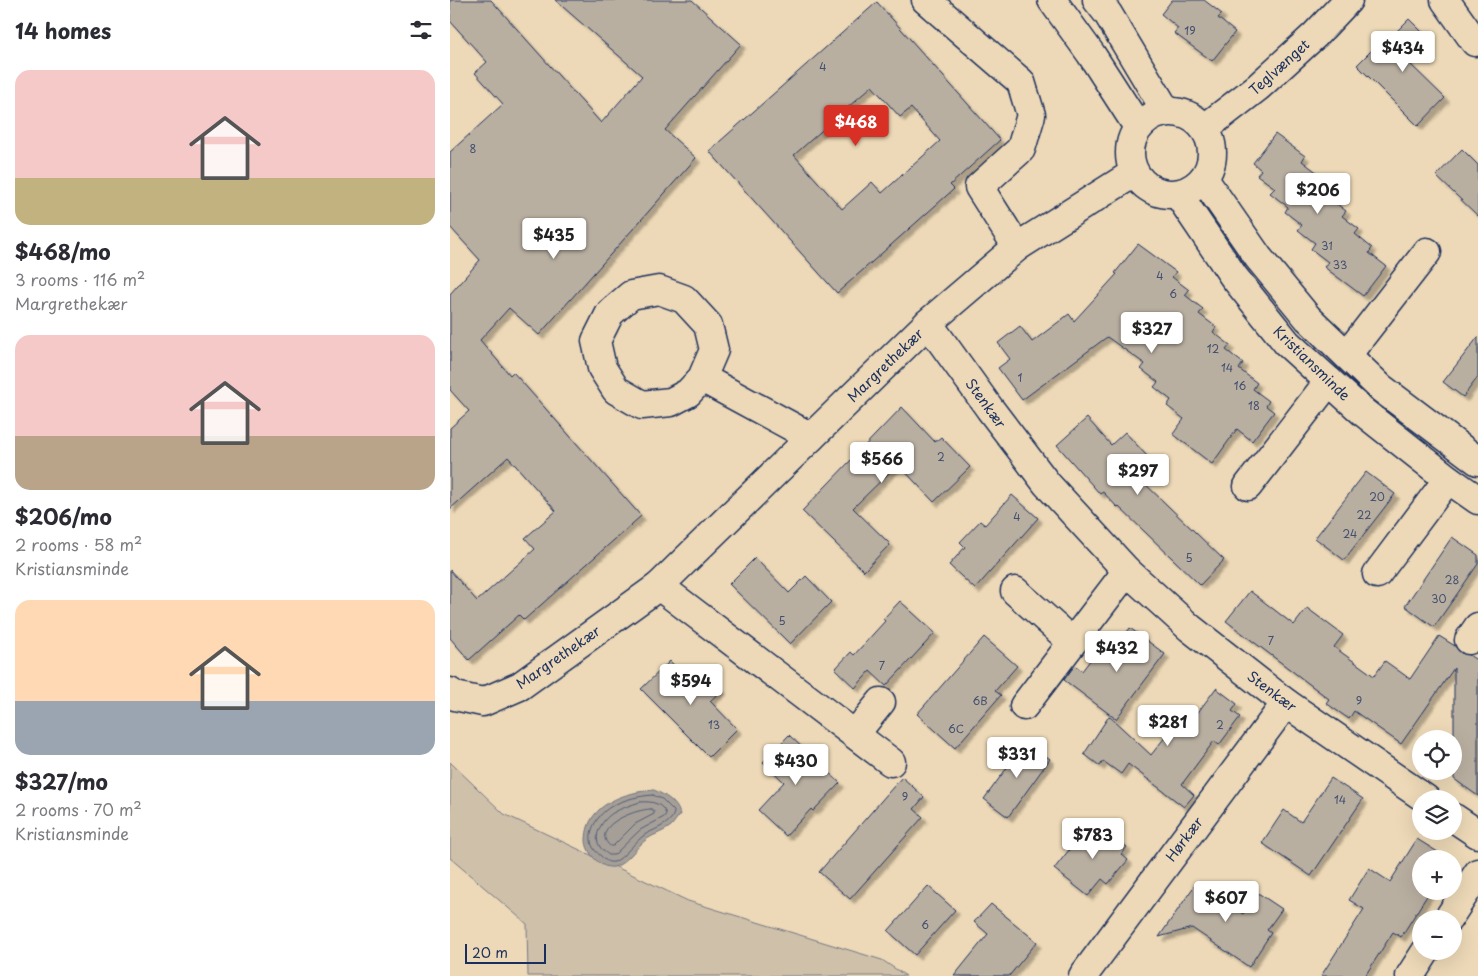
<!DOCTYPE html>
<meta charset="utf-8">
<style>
:root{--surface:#fff;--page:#f7f7f7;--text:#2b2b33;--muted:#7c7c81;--accent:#d93025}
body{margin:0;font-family:"Playpen Sans",sans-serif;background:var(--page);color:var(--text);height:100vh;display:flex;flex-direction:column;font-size:19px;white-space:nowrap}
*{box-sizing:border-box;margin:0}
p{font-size:16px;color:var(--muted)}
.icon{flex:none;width:28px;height:28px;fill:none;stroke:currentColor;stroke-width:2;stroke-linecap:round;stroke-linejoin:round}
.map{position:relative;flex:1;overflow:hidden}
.drawer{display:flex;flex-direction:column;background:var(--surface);width:450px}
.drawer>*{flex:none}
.tools{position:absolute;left:962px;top:730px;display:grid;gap:10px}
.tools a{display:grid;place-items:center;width:50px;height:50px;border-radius:50%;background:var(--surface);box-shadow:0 5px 20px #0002;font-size:25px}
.scale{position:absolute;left:15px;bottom:12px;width:81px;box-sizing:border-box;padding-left:5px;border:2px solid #1b2f5e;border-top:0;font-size:14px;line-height:18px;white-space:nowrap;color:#1b2f5e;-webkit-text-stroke:4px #edd9b7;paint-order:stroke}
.price{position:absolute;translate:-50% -42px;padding:0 11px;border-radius:5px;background:#fff;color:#222;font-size:16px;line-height:32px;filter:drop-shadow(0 1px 2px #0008)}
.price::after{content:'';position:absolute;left:50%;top:30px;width:15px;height:11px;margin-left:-8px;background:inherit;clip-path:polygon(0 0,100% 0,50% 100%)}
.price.on{background:var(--accent);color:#fff}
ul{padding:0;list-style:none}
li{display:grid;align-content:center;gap:10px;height:265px;padding:0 15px}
li span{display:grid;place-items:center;height:155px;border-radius:15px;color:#555}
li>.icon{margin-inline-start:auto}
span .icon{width:90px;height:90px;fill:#fffc;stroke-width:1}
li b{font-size:21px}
h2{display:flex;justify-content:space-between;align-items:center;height:60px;padding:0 15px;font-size:21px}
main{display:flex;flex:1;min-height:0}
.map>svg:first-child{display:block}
</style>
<main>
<section class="drawer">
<h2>14 homes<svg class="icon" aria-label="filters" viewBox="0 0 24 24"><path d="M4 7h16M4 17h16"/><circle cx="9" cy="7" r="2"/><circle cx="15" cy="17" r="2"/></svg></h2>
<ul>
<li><span style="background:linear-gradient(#f6c9c9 70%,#c2b280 0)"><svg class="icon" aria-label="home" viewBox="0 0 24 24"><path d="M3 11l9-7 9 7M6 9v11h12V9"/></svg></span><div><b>$468/mo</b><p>3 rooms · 116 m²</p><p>Margrethekær</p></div></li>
<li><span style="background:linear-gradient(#f6c9c9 65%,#b9a48a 0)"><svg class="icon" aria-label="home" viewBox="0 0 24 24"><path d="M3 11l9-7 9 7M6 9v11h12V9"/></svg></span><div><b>$206/mo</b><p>2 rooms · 58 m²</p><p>Kristiansminde</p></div></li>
<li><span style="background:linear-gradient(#ffd9b3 65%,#9aa5b1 0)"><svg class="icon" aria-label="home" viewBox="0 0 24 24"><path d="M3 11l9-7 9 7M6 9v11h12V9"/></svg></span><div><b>$327/mo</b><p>2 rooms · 70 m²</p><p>Kristiansminde</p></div></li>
</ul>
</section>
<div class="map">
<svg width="1028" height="976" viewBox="0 0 1028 976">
<defs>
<filter id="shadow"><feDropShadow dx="4.5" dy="4.5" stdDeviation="1" flood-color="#0004"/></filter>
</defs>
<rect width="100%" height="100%" fill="#edd9b7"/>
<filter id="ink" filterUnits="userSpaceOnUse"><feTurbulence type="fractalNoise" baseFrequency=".02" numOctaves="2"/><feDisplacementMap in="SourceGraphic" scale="10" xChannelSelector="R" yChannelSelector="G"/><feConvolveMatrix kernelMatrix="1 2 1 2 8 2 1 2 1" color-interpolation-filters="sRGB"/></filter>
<g filter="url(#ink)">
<path fill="#cfc0aa" stroke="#757884" d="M 0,762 L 54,814 L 238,901 L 432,960 L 456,976 L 78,976 L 77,924 L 0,858 Z"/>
<path fill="#a59f98" stroke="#6e7281" d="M 204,790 C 215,795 227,802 230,814 C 227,818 224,823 221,826 C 214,832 204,834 197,839 C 187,846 180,859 169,865 C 154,874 135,853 136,839 C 137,804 175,792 204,790 Z"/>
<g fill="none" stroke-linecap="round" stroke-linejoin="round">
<g stroke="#525c75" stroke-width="1">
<path d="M 203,795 L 212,799 L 224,811 C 224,823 205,829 196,834 C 186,840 173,859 164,862 C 158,863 155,860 151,856 C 146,852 141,847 141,840 C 139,827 151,812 162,806 C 175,799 189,796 203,795 Z"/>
<path d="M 190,802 C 202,801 212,803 216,814 L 214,817 L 190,830 L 164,855 L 159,855 C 156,853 152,850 150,847 C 142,835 153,819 163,813 C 171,808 181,805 190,802 Z"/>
<path d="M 201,809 L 204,811 L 204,814 L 185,824 L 163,846 L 160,846 C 139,826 186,809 201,809 Z"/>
</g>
</g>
<g fill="#b9afa1" stroke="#1b2f5e" fill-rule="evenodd" filter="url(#shadow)">
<path d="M 0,0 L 41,0 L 151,123 L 192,76 L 105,0 L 242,0 L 291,44 L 215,130 L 246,158 L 89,335 L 59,308 L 30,340 L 60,375 L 63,372 L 191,516 L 74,620 L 69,615 L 19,660 L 0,638 L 0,570 L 27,601 L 85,549 L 75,538 L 106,511 L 58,457 L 0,509 L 0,428 L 19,411 L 0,390 L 0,294 L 30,260 L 0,227 L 0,152 L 53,104 L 25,73 L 37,62 L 0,21 Z"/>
<path d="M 722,0 L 754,0 L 772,14 L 768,18 L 785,32 L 762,61 L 724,33 L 728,28 L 711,14 Z"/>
<path d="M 427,2 L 550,140 L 500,185 L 504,189 L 387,293 L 259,151 ZM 422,86 L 450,117 L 461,108 L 490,141 L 432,193 L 422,182 L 392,209 L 344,155 Z"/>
<path d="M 959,19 L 979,39 L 957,61 L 995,98 L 968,126 L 907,65 L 934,38 L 937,41 Z"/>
<path d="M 825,134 L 855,156 L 852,161 L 869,174 L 865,179 L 882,192 L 878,197 L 896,211 L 892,216 L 909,229 L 905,234 L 922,248 L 919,253 L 936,266 L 913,296 L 874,267 L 878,262 L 861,249 L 865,243 L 848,230 L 852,225 L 835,212 L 838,207 L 820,193 L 825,188 L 807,175 L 811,170 L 803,163 Z"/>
<path d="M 1012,149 L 1028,165 L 1028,216 L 986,176 Z"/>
<path d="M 688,244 L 726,272 L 722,277 L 739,290 L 735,295 L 753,309 L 749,314 L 766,327 L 763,332 L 780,345 L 776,350 L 793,363 L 789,369 L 807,383 L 803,389 L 819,401 L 816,406 L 824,412 L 802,441 L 787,429 L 762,464 L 723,434 L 734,419 L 717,406 L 721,400 L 704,387 L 708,382 L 691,369 L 695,364 L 657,337 L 572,400 L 548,368 L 560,359 L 548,343 L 570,326 L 582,342 L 619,314 L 624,321 L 667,274 L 665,273 Z"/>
<path d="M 1028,337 L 1028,377 L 1013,397 L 993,382 Z"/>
<path d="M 452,407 L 485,442 L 491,437 L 520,467 L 484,502 L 448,464 L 403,508 L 440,544 L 414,571 L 352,511 Z"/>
<path d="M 637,418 L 661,445 L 675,432 L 706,466 L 690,479 L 774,560 L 750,585 L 668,506 L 667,507 L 653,492 L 650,494 L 607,445 Z"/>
<path d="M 916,472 L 945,494 L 894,560 L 865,538 Z"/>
<path d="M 562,495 L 588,518 L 525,589 L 499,565 L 515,547 L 510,542 L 530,521 L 535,525 Z"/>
<path d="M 1002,537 L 1028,555 L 1028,564 L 984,627 L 955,606 Z"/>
<path d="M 305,558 L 339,593 L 356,576 L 381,602 L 340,644 L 279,584 Z"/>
<path d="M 800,591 L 844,625 L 857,608 L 893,635 L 884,647 L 924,676 L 935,661 L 960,679 L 989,636 L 1005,646 L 1011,653 L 1019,655 L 1028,661 L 1028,796 L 1004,779 L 1004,668 L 951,744 L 904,711 L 899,719 L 876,703 L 879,699 L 776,621 Z"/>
<path d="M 450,601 L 485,633 L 436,686 L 420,671 L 405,688 L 385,669 L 401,652 L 404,655 L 435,621 L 433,619 Z"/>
<path d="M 680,628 L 715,654 L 666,719 L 614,680 L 625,665 L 632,671 L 647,651 L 657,659 Z"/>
<path d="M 534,637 L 567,666 L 545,691 L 551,695 L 505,748 L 467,714 Z"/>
<path d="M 220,661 L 235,677 L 247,665 L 272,690 L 260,701 L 287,729 L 259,757 L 191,689 Z"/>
<path d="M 766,688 L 787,704 L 782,711 L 790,717 L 769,745 L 764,741 L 732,784 L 744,795 L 734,807 L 678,764 L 671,774 L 653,761 L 650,766 L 634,754 L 659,716 L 701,755 L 719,732 L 724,735 L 742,712 L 746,715 Z"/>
<path d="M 339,735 L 390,783 L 363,811 L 361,809 L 336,836 L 308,810 L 334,782 L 313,762 Z"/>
<path d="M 576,742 L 600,759 L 558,817 L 534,799 Z"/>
<path d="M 452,777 L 474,797 L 464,809 L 473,817 L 400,899 L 369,872 Z"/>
<path d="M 881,778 L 913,799 L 861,876 L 812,843 L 834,810 L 851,822 Z"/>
<path d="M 648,825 L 677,847 L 671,854 L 678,860 L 658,884 L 652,879 L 638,896 L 604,869 L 637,827 L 643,832 Z"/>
<path d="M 967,839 L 999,859 L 971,859 L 971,891 L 980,891 L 951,937 L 943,932 L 915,976 L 871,976 L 914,909 L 899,900 L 919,868 L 940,882 Z"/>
<path d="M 747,882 L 793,914 L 808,893 L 832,909 L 817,930 L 821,933 L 799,967 L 742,928 L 709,937 Z"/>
<path d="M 478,886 L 505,910 L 465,955 L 438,931 Z"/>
<path d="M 541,904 L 587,942 L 559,976 L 504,976 L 538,934 L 524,922 Z"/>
</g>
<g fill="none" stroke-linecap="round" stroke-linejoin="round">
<g stroke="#1b2f5e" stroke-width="31">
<g id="minor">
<path d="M 476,0 L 571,82 L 581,115 L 571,149 L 529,187 L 567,247"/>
<path d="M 602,0 L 641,54 L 688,127"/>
<path d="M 647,0 L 658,14 L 716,111"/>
<path d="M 995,0 L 1025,42"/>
<circle cx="721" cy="153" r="41"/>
<path d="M 755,128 L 808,87 L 865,35 L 898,0"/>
<path d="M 754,179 L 808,257 L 858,318 L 931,388 L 1028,461"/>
<path d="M 728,194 L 784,277 L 837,343 L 913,412 L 998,479 L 1028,500"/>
<path d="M 478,323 L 540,409 L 597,484 L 677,571 L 740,628 L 836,703 L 976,799"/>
<path d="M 897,355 L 977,252"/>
<path d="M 252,378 L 238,393 L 221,402 L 192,405 L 166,390 L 152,368 L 146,341 L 160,313 L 181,295 L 209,290 L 234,299 L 258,325 L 264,350 L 252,378 L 361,437"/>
<path d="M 798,486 L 879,381"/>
<path d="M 927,574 L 998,479"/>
<path d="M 209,586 L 441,762"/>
<path d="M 565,591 L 622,642"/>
<path d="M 1019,640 L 1028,627"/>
<path d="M 0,692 L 5,696 L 33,702 L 70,686 L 209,586 L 478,323 L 567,247 L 684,173"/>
<path d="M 574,706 L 677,571"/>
<path d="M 405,734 L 431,702"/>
<path d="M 1004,818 L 1028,834"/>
<path d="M 998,919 L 1028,873"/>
<path d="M 633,976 L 836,703"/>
<path d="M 960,976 L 976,951"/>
</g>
</g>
<use href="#minor" stroke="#edd9b7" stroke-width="28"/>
</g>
</g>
<g text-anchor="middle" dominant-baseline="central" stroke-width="4" stroke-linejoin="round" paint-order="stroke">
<g font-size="11" fill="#424f6f">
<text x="740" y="30">19</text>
<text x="373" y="66">4</text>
<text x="23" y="148">8</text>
<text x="877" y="245">31</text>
<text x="890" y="264">33</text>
<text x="710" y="275">4</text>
<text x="723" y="293">6</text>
<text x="763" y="348">12</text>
<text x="777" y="367">14</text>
<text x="570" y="377">1</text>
<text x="790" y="385">16</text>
<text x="804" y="405">18</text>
<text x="491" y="456">2</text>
<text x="927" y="496">20</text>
<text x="914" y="514">22</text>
<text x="567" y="516">4</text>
<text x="900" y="533">24</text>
<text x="739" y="557">5</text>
<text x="1002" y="579">28</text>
<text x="989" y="598">30</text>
<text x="332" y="620">5</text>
<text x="821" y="640">7</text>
<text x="432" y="665">7</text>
<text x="530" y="700">6B</text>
<text x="909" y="700">9</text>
<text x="264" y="724">13</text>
<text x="770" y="724">2</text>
<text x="506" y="728">6C</text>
<text x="455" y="796">9</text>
<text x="890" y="799">14</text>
<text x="475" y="924">6</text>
</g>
<g font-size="14" fill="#1b2f5e" stroke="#edd9b7">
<text transform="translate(829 67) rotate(-42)">Teglvænget</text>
<text transform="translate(862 363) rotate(44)">Kristiansminde</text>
<text transform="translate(435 365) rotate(-44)">Margrethekær</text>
<text transform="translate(536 403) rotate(54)">Stenkær</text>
<text transform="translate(108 657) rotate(-35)">Margrethekær</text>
<text transform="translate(822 691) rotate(37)">Stenkær</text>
<text transform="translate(734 839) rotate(-53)">Hørkær</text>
</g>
</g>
</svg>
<div class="tools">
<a><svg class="icon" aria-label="locate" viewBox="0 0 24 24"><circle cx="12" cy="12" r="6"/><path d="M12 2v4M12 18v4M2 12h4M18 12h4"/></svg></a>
<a><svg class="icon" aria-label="layers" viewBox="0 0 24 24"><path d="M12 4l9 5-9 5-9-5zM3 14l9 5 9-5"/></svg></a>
<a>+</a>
<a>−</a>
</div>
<div class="scale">20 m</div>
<b class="price" style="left:953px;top:73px">$434</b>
<b class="price on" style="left:406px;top:147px">$468</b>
<b class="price" style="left:868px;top:215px">$206</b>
<b class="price" style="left:104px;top:260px">$435</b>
<b class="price" style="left:702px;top:354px">$327</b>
<b class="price" style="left:432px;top:484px">$566</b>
<b class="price" style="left:688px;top:496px">$297</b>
<b class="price" style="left:667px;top:673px">$432</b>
<b class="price" style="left:241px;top:706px">$594</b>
<b class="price" style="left:718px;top:747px">$281</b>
<b class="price" style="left:567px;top:779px">$331</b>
<b class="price" style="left:346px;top:786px">$430</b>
<b class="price" style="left:643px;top:860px">$783</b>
<b class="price" style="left:776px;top:923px">$607</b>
</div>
</main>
